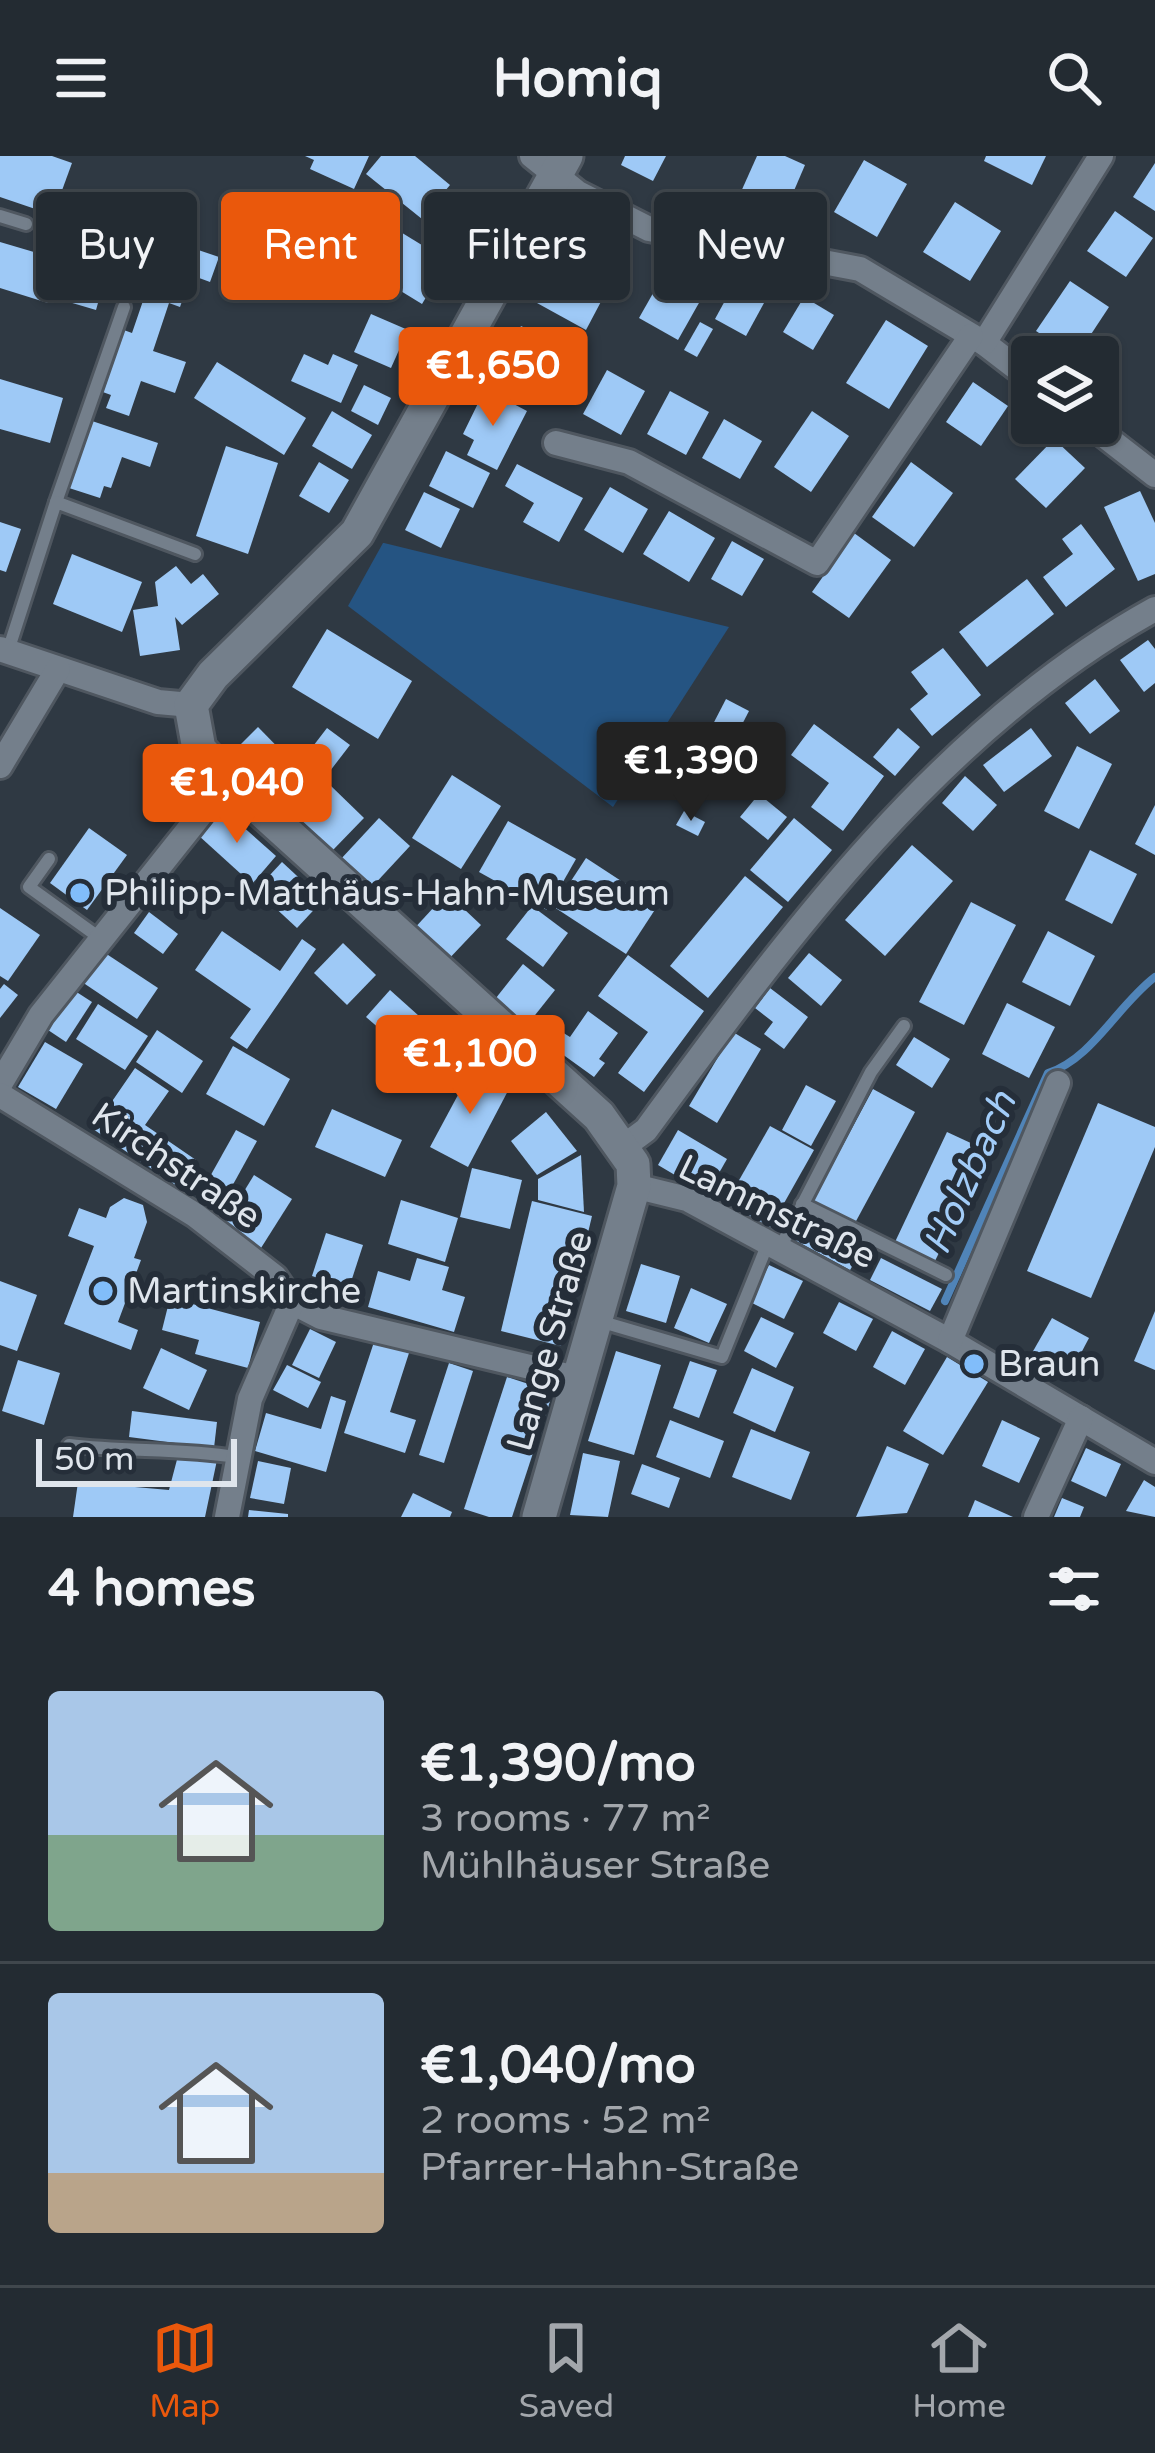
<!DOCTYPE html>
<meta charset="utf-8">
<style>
:root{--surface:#232b32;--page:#2f373e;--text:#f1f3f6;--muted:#a3a7ac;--line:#40474d;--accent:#ea580c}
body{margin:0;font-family:"Varela Round",sans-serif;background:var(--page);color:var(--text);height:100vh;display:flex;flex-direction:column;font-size:45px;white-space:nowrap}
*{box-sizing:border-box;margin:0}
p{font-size:39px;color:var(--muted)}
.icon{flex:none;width:66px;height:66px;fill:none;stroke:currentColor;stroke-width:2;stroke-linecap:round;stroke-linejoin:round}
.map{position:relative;height:1361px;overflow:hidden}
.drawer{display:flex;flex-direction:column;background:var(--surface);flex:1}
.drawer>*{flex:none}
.top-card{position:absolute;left:36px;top:36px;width:1083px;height:108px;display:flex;gap:24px}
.buttons{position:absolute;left:1011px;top:180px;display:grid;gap:24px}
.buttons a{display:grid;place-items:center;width:108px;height:108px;border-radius:12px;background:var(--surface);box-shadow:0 3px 9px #0004,0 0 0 3px var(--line);font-size:60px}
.scale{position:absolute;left:36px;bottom:30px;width:201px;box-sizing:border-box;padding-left:12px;border:6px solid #dfe5ec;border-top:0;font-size:33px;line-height:42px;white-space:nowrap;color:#dfe5ec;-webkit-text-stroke:9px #252e39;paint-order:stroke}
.price{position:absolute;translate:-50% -102px;padding:0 27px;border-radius:12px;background:var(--accent);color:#fff;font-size:39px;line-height:78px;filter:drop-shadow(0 3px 6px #0008)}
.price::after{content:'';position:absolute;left:50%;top:72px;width:36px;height:27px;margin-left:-18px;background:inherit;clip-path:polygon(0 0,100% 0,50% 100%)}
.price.selected{background:#222;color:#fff}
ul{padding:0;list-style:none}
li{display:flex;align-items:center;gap:36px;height:300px;padding:0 48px}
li+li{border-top:3px solid var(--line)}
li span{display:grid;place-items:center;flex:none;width:336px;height:240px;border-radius:12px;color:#555}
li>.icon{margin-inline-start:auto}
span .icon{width:144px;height:144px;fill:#fffc;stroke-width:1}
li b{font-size:51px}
h2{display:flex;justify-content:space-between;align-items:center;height:144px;padding:0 48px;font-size:51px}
.chip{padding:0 42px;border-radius:12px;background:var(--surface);box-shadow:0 3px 9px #0004,0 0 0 3px var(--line);font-size:42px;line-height:108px}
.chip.selected{background:var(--accent);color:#fff}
header{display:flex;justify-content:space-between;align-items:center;height:156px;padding:0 48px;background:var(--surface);font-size:54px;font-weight:700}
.menu{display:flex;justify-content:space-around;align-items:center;height:168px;border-top:3px solid var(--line);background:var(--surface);font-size:33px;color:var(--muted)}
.menu a{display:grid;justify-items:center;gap:6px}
.menu .selected{color:var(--accent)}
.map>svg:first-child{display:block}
</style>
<header><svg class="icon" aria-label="menu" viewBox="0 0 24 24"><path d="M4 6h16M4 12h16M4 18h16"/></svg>Homiq<svg class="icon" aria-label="search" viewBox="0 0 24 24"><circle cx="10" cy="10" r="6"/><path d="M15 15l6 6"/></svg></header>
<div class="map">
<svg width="1155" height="1361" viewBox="0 0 1155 1361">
<rect width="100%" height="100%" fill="#2f3943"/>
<path fill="#255482" d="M 383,387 L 384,387 L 729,471 L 613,651 L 348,450 Z"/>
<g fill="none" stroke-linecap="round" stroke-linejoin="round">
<path stroke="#5084b8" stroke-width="8" d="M 945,1145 L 1048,917 C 1092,903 1117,850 1155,821"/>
</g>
<g fill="#9ec9f6">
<path d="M 0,0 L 52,0 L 72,7 L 53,59 L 0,41 Z"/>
<path d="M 305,0 L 369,0 L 354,33 L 310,13 L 314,4 Z"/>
<path d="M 381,0 L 415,0 L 450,29 L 422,63 L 366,18 Z"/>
<path d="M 625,0 L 666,0 L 653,25 L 621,9 Z"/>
<path d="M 757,0 L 785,0 L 805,9 L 784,58 L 740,38 Z"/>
<path d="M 986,0 L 1046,0 L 1032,29 L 984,5 Z"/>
<path d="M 864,4 L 907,28 L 877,81 L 834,56 Z"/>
<path d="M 1155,7 L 1155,55 L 1133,41 Z"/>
<path d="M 345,42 L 448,105 L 422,148 L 319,85 Z"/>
<path d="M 955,46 L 1001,75 L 970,125 L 923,96 Z"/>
<path d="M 1115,55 L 1153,82 L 1126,121 L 1087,95 Z"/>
<path d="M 587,65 L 629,89 L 610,124 L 567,101 Z"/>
<path d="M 154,79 L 219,101 L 210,126 L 191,119 L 180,151 L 169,147 L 153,195 L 186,206 L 175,237 L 141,225 L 129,260 L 106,252 L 111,239 L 100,235 L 121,173 L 132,177 L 145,139 L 135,136 Z"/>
<path d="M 0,86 L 61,104 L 48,147 L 0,132 Z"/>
<path d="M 64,99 L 108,112 L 96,154 L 52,141 Z"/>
<path d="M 556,112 L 605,138 L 586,174 L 537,147 Z"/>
<path d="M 665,116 L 704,138 L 678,184 L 639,162 Z"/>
<path d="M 1070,125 L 1109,151 L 1076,201 L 1036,175 Z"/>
<path d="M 733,130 L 764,147 L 746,180 L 715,163 Z"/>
<path d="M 804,141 L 834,159 L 813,194 L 783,176 Z"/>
<path d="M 371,158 L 408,174 L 391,212 L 354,196 Z"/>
<path d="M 886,164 L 928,190 L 889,253 L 846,227 Z"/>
<path d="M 700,166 L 713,173 L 697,201 L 684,194 Z"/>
<path d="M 521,170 L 566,192 L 546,233 L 501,211 Z"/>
<path d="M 304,198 L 328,209 L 333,198 L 358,209 L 341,247 L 291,225 Z"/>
<path d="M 217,206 L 306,262 L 284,299 L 194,242 Z"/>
<path d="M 607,214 L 645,235 L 621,279 L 583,258 Z"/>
<path d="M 0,223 L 63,242 L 50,287 L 0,273 Z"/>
<path d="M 973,226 L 1008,250 L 981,290 L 946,266 Z"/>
<path d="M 364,229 L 391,242 L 378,269 L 351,255 Z"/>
<path d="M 485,233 L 527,255 L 497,314 L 467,299 L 474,284 L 463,278 Z"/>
<path d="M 670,235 L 709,256 L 686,299 L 647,278 Z"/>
<path d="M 332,255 L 372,279 L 352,313 L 312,290 Z"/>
<path d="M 812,255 L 849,280 L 811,336 L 774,311 Z"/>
<path d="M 724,263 L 762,285 L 740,323 L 702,302 Z"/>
<path d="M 92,265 L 158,287 L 150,311 L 122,301 L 111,332 L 104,330 L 100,342 L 69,332 Z"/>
<path d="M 1054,283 L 1085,312 L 1046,352 L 1015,323 Z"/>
<path d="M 226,290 L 278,307 L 248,398 L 196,380 Z"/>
<path d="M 446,295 L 490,317 L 473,352 L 429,330 Z"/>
<path d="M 319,306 L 349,324 L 329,357 L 299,340 Z"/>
<path d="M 911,306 L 953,337 L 914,391 L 872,361 Z"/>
<path d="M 517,308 L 583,342 L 559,386 L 523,366 L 534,347 L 505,330 Z"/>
<path d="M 610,331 L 648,353 L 623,397 L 584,374 Z"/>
<path d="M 1140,335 L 1155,367 L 1155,418 L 1138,425 L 1104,351 Z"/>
<path d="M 424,336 L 460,353 L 441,392 L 405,374 Z"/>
<path d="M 669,355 L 715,382 L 689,426 L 643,398 Z"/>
<path d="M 0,366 L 21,373 L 6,416 L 0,414 Z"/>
<path d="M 1081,368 L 1115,413 L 1066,451 L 1043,421 L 1073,398 L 1062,383 Z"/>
<path d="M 854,377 L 891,404 L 849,462 L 812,436 Z"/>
<path d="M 732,385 L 764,403 L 742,440 L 711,423 Z"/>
<path d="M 72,398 L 142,426 L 122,476 L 53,448 Z"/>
<path d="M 176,410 L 191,428 L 203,418 L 219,438 L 182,469 L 175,461 L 180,494 L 140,500 L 133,454 L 158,450 L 155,426 Z"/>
<path d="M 1027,423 L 1054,458 L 987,511 L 959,476 Z"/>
<path d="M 327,473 L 412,525 L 378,583 L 292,531 Z"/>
<path d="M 1148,484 L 1155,493 L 1155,527 L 1144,536 L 1120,504 Z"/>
<path d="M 943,492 L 981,539 L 932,580 L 910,553 L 928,538 L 911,516 Z"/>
<path d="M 1095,523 L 1120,555 L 1090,578 L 1065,547 Z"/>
<path d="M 726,543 L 749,555 L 734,584 L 711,572 Z"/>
<path d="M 814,568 L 884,620 L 843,675 L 811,651 L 829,627 L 791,599 Z"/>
<path d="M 258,571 L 307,621 L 282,647 L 232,597 Z"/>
<path d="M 327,572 L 350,589 L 330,615 L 307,598 Z"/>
<path d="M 898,572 L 920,591 L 895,620 L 873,601 Z"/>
<path d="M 1031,572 L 1052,600 L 1004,636 L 983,609 Z"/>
<path d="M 1077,590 L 1112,608 L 1079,673 L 1044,655 Z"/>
<path d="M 452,619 L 501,650 L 461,713 L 412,682 Z"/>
<path d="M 965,620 L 997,649 L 973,675 L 942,647 Z"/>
<path d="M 330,629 L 364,662 L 332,695 L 298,662 Z"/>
<path d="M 759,638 L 787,661 L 768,684 L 740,661 Z"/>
<path d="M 1155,649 L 1155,699 L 1135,688 Z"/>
<path d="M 222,652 L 276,700 L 252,728 L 198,679 Z"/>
<path d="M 684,655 L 705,666 L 698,680 L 676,669 Z"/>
<path d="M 379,662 L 410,690 L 371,732 L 340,704 Z"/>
<path d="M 794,662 L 832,694 L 788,746 L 750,714 Z"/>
<path d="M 508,665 L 576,703 L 547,754 L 479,716 Z"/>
<path d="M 89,672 L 127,699 L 87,754 L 50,727 Z"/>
<path d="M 912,689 L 953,725 L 885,800 L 845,764 Z"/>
<path d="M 1090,694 L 1137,718 L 1112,768 L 1065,744 Z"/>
<path d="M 586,702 L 658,749 L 626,798 L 554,751 Z"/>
<path d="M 282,706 L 323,744 L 297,772 L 256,734 Z"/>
<path d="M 745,720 L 783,751 L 708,842 L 670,810 Z"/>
<path d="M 447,737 L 481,769 L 445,807 L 411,776 Z"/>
<path d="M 971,746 L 1016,769 L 964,869 L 919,846 Z"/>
<path d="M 532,750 L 568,777 L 543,811 L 506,783 Z"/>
<path d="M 0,752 L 40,779 L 8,825 L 0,820 Z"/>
<path d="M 149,756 L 178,778 L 163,798 L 134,777 Z"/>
<path d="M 222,775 L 280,815 L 302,783 L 316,793 L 247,893 L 230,882 L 251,853 L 195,814 Z"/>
<path d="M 1048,775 L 1095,800 L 1070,850 L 1022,826 Z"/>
<path d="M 343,787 L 376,819 L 347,849 L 314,817 Z"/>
<path d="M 102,795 L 158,832 L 137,863 L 82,826 Z"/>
<path d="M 809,797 L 842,824 L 821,850 L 788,822 Z"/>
<path d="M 628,799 L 704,855 L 644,936 L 618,917 L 648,876 L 598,840 Z"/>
<path d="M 523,808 L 555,834 L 524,873 L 492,847 Z"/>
<path d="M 4,828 L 18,839 L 0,862 L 0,833 Z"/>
<path d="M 770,832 L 808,861 L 784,893 L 764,878 L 773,866 L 755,852 Z"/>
<path d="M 390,834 L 419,860 L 396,887 L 366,861 Z"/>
<path d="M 75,835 L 92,846 L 66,886 L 48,874 Z"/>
<path d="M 1007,847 L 1055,871 L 1029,922 L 982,898 Z"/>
<path d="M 98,848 L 148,880 L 125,914 L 76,883 Z"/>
<path d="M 588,855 L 618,877 L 599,903 L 605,907 L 594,921 L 551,890 L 562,876 L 570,881 Z"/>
<path d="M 157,874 L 203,905 L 182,937 L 136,906 Z"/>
<path d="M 442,875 L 472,897 L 448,930 L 418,908 Z"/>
<path d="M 733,876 L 761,893 L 717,967 L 689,950 Z"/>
<path d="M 914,881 L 950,903 L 932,932 L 896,909 Z"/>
<path d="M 45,886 L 83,908 L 56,953 L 18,931 Z"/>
<path d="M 233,890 L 290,923 L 264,970 L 206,938 Z"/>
<path d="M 473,911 L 510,931 L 468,1011 L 430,991 Z"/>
<path d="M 135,912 L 169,935 L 145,969 L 196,1004 L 177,1030 L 93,973 Z"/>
<path d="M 806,929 L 836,945 L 811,990 L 782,974 Z"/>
<path d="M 873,933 L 915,956 L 855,1067 L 813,1045 Z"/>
<path d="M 1098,947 L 1155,971 L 1155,991 L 1091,1142 L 1027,1115 Z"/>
<path d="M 332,953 L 402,984 L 385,1021 L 315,991 Z"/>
<path d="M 546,956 L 577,995 L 537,1019 L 511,985 Z"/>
<path d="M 770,970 L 814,994 L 770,1072 L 726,1047 Z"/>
<path d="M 236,974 L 257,985 L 219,1054 L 198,1042 Z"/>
<path d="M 678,974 L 727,1003 L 707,1038 L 658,1009 Z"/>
<path d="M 947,976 L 988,995 L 935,1105 L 895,1086 Z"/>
<path d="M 581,999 L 584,1056 L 538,1044 L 538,1023 Z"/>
<path d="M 472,1012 L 522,1024 L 510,1073 L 460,1061 Z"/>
<path d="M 254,1019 L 292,1043 L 261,1092 L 224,1068 Z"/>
<path d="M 124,1042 L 143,1049 L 147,1066 L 134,1102 L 141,1104 L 118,1166 L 138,1174 L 131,1194 L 64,1168 L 94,1090 L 68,1080 L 79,1052 L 106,1062 L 110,1051 Z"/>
<path d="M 401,1044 L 458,1062 L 445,1106 L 388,1088 Z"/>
<path d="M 532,1045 L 592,1060 L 561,1190 L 501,1175 Z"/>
<path d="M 802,1061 L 862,1094 L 850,1114 L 791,1082 Z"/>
<path d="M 326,1077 L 363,1089 L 349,1132 L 312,1120 Z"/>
<path d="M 417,1102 L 449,1111 L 442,1134 L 465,1141 L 454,1176 L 368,1151 L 378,1115 L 410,1125 Z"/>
<path d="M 881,1102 L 942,1133 L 930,1155 L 870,1124 Z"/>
<path d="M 641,1108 L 680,1120 L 666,1167 L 626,1155 Z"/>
<path d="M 769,1109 L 803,1125 L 784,1163 L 750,1146 Z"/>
<path d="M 0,1125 L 37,1139 L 17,1195 L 0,1189 Z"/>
<path d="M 691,1132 L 727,1148 L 709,1187 L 674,1172 Z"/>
<path d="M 170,1142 L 260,1166 L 248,1212 L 195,1198 L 199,1184 L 162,1174 Z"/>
<path d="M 839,1146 L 873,1163 L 856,1195 L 823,1177 Z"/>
<path d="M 1155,1155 L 1155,1214 L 1134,1205 Z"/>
<path d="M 761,1161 L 794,1177 L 776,1212 L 744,1195 Z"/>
<path d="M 1052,1162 L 1089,1182 L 1070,1218 L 1032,1197 Z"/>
<path d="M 310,1173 L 336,1186 L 319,1222 L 292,1209 Z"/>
<path d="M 892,1175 L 925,1193 L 905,1229 L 873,1211 Z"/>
<path d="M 374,1186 L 409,1197 L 390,1256 L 416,1264 L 405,1297 L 344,1277 Z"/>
<path d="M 161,1192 L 207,1214 L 189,1254 L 143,1232 Z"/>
<path d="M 616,1195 L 661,1209 L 634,1299 L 588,1285 Z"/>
<path d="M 947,1201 L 988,1226 L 943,1299 L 903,1275 Z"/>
<path d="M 18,1204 L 60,1217 L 44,1269 L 2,1255 Z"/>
<path d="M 690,1205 L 717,1214 L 699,1262 L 673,1252 Z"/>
<path d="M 449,1207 L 473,1215 L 444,1307 L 419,1299 Z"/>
<path d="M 287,1209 L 321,1226 L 308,1252 L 273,1234 Z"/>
<path d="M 752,1212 L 794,1231 L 775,1276 L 733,1257 Z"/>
<path d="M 507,1221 L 553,1236 L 512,1361 L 489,1361 L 464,1353 Z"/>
<path d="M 331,1240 L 346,1245 L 326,1316 L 255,1295 L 266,1257 L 321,1273 Z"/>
<path d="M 132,1255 L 217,1266 L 214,1292 L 129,1281 Z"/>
<path d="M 670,1264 L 724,1285 L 710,1322 L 656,1301 Z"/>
<path d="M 1002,1264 L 1040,1282 L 1019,1327 L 982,1310 Z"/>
<path d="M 751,1273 L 810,1296 L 791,1344 L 732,1321 Z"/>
<path d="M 887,1290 L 929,1308 L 907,1357 L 856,1361 Z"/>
<path d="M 1086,1292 L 1121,1308 L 1106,1341 L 1071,1325 Z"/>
<path d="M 179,1296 L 217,1304 L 205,1361 L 73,1361 L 78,1326 L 169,1334 Z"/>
<path d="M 583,1297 L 620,1305 L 608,1361 L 570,1359 Z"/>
<path d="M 258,1305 L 291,1312 L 284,1348 L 250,1342 Z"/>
<path d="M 642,1308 L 680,1322 L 669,1352 L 631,1338 Z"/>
<path d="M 1144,1324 L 1155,1331 L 1155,1361 L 1126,1355 Z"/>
<path d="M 413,1337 L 452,1356 L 450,1361 L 401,1361 Z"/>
<path d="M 1062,1342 L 1084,1351 L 1080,1361 L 1054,1361 Z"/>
<path d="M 975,1344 L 1013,1361 L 968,1361 Z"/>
<path d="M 249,1354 L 288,1358 L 288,1361 L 248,1361 Z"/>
</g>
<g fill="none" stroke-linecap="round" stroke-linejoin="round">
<g stroke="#4f5760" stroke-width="18">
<g id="lane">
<path d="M 0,60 L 26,68"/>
<path d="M 56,346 L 124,151"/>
<path d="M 8,495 L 56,346 L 195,398"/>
<path d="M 49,703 L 29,731 L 104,785"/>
<path d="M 802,1048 L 946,1119"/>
<path d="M 780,1092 L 871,916 L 904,870"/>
<path d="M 599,1165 L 722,1201 L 768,1087"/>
<path d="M 69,1289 C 126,1296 179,1292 236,1301"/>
</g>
</g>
<g stroke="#4f5760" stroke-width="30">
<g id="street">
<path d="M 532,0 L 578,37 L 649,73 L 860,113 L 984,187 L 1032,224"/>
<path d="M 984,187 L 1101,0"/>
<path d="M 1088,267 L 1155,319"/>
<path d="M 556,287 L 629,306 L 817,407 L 971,180"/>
<path d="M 0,493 L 158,546 L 191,549"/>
<path d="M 0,610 L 58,513"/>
<path d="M 0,928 L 41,859 L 228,624"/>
<path d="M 0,939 L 195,1059 L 275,1121 L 292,1146 L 321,1161 L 580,1223"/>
<path d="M 623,991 L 646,974 C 788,780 941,571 1155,453"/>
<path d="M 634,1030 L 687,1043 L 950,1185 L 1155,1306"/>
<path d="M 950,1185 L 1058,927"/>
<path d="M 227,1361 L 250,1243 L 292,1146"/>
<path d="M 1036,1361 L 1081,1262"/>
</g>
</g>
<g stroke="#4f5760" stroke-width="39">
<path id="secondary" d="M 539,1361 L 634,1030 L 633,1008 L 599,960 L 228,624 L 199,593 L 191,549 L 213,519 L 357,377 L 566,0"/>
</g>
<use href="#lane" stroke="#747f8b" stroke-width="12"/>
<use href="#street" stroke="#747f8b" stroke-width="24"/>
<use href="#secondary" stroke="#747f8b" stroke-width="33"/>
</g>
<g fill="#81bdfa" stroke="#252e39" stroke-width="4.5">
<circle cx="80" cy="737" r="12"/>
<circle cx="103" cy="1135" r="12"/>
<circle cx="974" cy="1208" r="12"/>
</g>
<g text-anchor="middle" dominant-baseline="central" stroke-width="12" stroke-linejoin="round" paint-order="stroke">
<g font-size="36" fill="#dfe5ec" stroke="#252e39" text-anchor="start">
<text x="104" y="737">Philipp-Matthäus-Hahn-Museum</text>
<text x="127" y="1135">Martinskirche</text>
<text x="998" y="1208">Braun</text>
</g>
<g font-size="36" fill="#dfe5ec" stroke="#252e39">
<text transform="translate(176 1010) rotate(34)">Kirchstraße</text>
<text transform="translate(777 1056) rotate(26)">Lammstraße</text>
<text transform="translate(550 1185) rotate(-74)">Lange Straße</text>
</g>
<g font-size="39" font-style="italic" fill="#a2ccf8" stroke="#252e39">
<text transform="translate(970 1017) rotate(-66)">Holzbach</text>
</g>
</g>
</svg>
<div class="buttons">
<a><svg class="icon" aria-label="layers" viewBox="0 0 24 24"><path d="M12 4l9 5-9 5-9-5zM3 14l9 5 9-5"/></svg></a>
</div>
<div class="scale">50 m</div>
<b class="price" style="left:493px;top:273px">€1,650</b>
<b class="price selected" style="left:691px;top:668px">€1,390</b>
<b class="price" style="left:237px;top:690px">€1,040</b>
<b class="price" style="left:470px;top:961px">€1,100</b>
<div class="top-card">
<a class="chip">Buy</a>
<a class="chip selected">Rent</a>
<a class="chip">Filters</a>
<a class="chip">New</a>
</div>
</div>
<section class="drawer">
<h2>4 homes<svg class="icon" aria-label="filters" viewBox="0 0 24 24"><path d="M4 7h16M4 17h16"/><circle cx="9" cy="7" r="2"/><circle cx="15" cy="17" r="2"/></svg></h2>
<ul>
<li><span style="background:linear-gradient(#a9c7e8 60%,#7fa58c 0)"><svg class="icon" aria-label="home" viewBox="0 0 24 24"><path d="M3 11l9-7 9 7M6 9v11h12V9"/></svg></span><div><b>€1,390/mo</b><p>3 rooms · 77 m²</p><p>Mühlhäuser Straße</p></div></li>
<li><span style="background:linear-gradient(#a9c7e8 75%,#b9a48a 0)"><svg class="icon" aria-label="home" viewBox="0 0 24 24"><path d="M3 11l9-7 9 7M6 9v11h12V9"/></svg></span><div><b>€1,040/mo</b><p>2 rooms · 52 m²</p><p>Pfarrer-Hahn-Straße</p></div></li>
</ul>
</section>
<nav class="menu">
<a class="selected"><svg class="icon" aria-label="map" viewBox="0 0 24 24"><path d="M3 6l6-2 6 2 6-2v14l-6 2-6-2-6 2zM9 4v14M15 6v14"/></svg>Map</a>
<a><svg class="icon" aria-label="saved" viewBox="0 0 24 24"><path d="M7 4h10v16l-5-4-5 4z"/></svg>Saved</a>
<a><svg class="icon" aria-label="home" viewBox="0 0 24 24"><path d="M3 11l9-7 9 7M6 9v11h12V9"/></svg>Home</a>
</nav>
